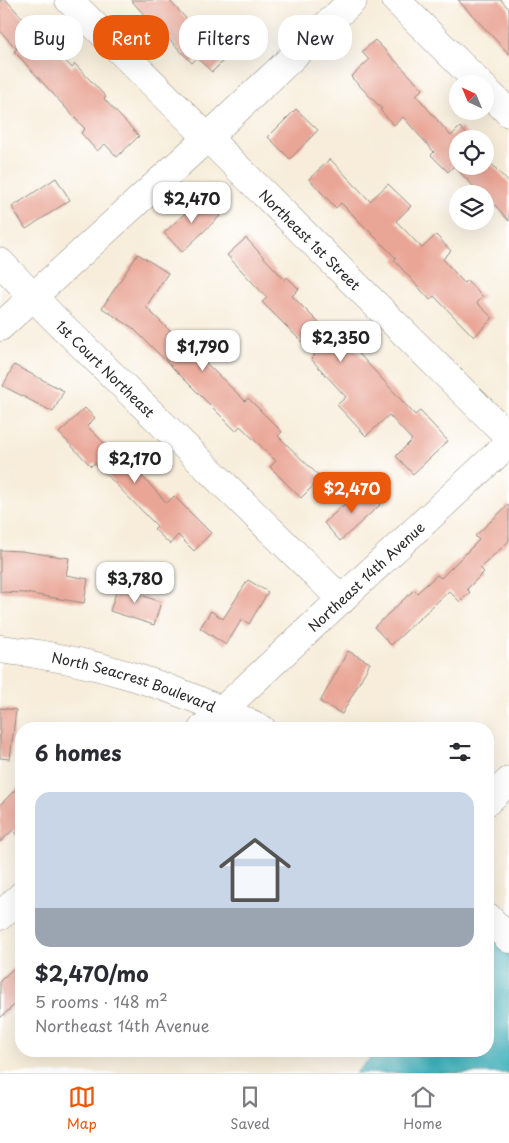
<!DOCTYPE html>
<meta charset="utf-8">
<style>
:root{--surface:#fff;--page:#f7f7f7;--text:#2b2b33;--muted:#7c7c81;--line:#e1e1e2;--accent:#ea580c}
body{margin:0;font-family:"Playpen Sans",sans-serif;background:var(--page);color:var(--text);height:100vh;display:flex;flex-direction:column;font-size:19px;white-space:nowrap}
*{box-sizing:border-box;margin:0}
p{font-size:16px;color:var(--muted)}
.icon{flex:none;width:28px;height:28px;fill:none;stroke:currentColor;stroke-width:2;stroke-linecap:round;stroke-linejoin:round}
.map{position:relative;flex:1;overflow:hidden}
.details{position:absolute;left:15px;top:722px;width:479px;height:335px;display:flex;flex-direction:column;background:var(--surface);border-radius:20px;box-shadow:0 5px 20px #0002}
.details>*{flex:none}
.guide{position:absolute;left:15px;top:15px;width:480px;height:45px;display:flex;gap:10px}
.needle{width:32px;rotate:316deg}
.controls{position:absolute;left:449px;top:75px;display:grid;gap:10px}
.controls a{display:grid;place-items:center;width:45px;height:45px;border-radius:50%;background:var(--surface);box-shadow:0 5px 20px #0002;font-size:25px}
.price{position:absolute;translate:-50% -42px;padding:0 11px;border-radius:10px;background:#fff;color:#222;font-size:16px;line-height:32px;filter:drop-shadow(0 1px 2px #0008)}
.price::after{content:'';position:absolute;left:50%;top:30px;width:15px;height:11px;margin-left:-8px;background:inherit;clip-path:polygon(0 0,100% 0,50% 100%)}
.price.on{background:var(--accent);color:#fff}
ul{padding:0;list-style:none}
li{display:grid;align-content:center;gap:10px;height:265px;padding:0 20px}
li span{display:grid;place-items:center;height:155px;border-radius:15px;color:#555}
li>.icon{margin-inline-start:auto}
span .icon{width:90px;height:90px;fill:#fffc;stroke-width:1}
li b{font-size:21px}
h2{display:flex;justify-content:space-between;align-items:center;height:60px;padding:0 20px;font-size:21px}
.pill{padding:0 18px;border-radius:20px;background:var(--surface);box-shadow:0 5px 20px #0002;font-size:18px;line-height:45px}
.pill.on{background:var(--accent);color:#fff}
.tabs{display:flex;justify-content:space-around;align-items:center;height:70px;border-top:1px solid var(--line);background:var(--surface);font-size:14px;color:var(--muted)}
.tabs a{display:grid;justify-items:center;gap:2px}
.tabs .on{color:var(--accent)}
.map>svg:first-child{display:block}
</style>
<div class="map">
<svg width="509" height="1073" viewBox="0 0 509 1073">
<rect width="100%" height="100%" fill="#fff"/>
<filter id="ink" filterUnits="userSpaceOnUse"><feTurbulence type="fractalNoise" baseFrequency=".02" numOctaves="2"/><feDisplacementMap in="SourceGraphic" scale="10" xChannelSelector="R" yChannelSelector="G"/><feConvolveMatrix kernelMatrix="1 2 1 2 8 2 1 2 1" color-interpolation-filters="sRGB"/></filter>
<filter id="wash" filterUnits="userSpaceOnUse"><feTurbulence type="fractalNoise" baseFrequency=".0096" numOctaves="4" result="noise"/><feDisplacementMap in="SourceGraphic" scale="20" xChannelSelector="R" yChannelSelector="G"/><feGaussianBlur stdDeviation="1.12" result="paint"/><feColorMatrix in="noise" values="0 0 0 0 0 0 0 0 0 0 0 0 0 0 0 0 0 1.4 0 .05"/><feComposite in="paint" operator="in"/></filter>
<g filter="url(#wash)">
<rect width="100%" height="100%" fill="#f7edda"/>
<path fill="#43b3bd" stroke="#376f74" d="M 509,926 L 509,1073 L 355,1073 L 378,1051 L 488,1051 L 488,947 Z"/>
<g id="blocks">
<g fill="#e9a595">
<path d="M 0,0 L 6,0 L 26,22 L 24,25 L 52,55 L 56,51 L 72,68 L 75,64 L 106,97 L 104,99 L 139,136 L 117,157 L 105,144 L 97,151 L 81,133 L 85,129 L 14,51 L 17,49 L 0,31 Z"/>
<path d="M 131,0 L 169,0 L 195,28 L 207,15 L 221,30 L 227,24 L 244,40 L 212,72 L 197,58 L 192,63 L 167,37 L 165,38 Z"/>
<path d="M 458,0 L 501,0 L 509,9 L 509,54 Z"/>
<path d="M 375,40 L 423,89 L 416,95 L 451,136 L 460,127 L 471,139 L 458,139 L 458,166 L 485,166 L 485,154 L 489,158 L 487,159 L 509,183 L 509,221 L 494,204 L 491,207 L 485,201 L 485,194 L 478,194 L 475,190 L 476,189 L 454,166 L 448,172 L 431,155 L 434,152 L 403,117 L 394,125 L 380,110 L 382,109 L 351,77 L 369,60 L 362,52 Z"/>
<path d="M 296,109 L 318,130 L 290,159 L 268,137 Z"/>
<path d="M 330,159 L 370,201 L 388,184 L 411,206 L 396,221 L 422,248 L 436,235 L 451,251 L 443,259 L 464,283 L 467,280 L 483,297 L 477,303 L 493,318 L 474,337 L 434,296 L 430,300 L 394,260 L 396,258 L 341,203 L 336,208 L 309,179 Z"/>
<path d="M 56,178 L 70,200 L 26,229 L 12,207 Z"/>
<path d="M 202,197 L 220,216 L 182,252 L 164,233 Z"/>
<path d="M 246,238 L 285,280 L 287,277 L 299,289 L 292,296 L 334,338 L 340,333 L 415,415 L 420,411 L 448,441 L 413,474 L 396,456 L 412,440 L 389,415 L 366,436 L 337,405 L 346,397 L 311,359 L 315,355 L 262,302 L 267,298 L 227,255 Z"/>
<path d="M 138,254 L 168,273 L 146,307 L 202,363 L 204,361 L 245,401 L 248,398 L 282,432 L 278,436 L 321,478 L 301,498 L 270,467 L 276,461 L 240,426 L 236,431 L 133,328 L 102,308 Z"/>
<path d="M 14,365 L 64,391 L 53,412 L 3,386 Z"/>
<path d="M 85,408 L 95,418 L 87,426 L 119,458 L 127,450 L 143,467 L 138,472 L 167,503 L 174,496 L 211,533 L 194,551 L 178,535 L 170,544 L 154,529 L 157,526 L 95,463 L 91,466 L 59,433 Z"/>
<path d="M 363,487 L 380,505 L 340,541 L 324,523 Z"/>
<path d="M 509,504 L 509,541 L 480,568 L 484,572 L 467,589 L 470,592 L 460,602 L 449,591 L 391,645 L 374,627 L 414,590 L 417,593 L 437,575 L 441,578 L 479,540 L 475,536 Z"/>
<path d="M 0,550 L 21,551 L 69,558 L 66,575 L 88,579 L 84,603 L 25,593 L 0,592 Z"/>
<path d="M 120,580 L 143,588 L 141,595 L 161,602 L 154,625 L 110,611 Z"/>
<path d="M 248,580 L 268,592 L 249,624 L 242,619 L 226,645 L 200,628 L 211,611 L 223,619 Z"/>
<path d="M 348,651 L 370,663 L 342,714 L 320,702 Z"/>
<path d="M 0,708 L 16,710 L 10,759 L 0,758 Z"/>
<path d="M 21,784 L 21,839 L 13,830 L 0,842 L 0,805 Z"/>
<path d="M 21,961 L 21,999 L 0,1018 L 0,981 Z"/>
</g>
</g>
</g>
<g filter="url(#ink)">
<use href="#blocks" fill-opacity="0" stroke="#918c82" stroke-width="1"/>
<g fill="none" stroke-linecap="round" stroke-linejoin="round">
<g stroke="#918c82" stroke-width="29">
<g id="minor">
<path id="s1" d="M 69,0 L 509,437"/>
<path d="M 396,0 L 480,84"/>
<path d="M 485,89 L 509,113"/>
<path id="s2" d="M 0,262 L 51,315 L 342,600"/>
<path d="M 0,327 L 207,138 L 353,0"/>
<path id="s3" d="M 0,649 C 94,659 178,687 262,729"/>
<path id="s4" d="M 202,729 L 509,443"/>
<path d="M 488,801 L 509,781"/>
<path d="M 0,916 L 21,896"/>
<path d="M 488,917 L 509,939"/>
</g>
</g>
<use href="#minor" stroke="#fff" stroke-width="28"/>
</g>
</g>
<g text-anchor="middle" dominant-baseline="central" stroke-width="4.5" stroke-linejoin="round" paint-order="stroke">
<g font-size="14" fill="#2b2b2b" stroke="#fff">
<text stroke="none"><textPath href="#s1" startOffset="340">Northeast 1st Street</textPath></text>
<text stroke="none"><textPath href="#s2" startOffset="150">1st Court Northeast</textPath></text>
<text stroke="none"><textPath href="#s4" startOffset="224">Northeast 14th Avenue</textPath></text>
<text stroke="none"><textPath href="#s3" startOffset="138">North Seacrest Boulevard</textPath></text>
</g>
</g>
</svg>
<div class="controls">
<a><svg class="needle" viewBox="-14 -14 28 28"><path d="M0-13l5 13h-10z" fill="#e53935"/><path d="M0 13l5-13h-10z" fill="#7c7c81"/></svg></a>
<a><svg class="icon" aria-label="locate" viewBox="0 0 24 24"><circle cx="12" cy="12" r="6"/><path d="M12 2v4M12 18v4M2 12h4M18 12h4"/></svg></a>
<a><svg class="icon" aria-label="layers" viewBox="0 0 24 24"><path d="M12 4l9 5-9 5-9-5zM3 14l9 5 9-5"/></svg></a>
</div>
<b class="price" style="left:192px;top:224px">$2,470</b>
<b class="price" style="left:341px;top:363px">$2,350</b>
<b class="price" style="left:203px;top:372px">$1,790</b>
<b class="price" style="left:135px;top:484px">$2,170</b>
<b class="price on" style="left:352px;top:514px">$2,470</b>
<b class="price" style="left:135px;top:604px">$3,780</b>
<div class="guide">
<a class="pill">Buy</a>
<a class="pill on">Rent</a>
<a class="pill">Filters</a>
<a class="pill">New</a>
</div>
<section class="details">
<h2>6 homes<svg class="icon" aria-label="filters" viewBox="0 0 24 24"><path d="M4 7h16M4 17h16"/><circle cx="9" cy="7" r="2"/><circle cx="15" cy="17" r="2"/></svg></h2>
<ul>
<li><span style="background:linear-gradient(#c9d6e8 75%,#9aa5b1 0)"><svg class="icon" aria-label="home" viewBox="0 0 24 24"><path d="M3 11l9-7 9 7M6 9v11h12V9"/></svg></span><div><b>$2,470/mo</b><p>5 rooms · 148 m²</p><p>Northeast 14th Avenue</p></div></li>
</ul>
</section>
</div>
<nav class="tabs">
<a class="on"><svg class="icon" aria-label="map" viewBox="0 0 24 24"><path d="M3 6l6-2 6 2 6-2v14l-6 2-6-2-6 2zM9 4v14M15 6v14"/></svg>Map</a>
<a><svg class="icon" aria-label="saved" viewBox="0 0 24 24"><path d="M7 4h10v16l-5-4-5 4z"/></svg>Saved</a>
<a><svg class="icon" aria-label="home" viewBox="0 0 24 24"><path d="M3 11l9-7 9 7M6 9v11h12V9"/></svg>Home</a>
</nav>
